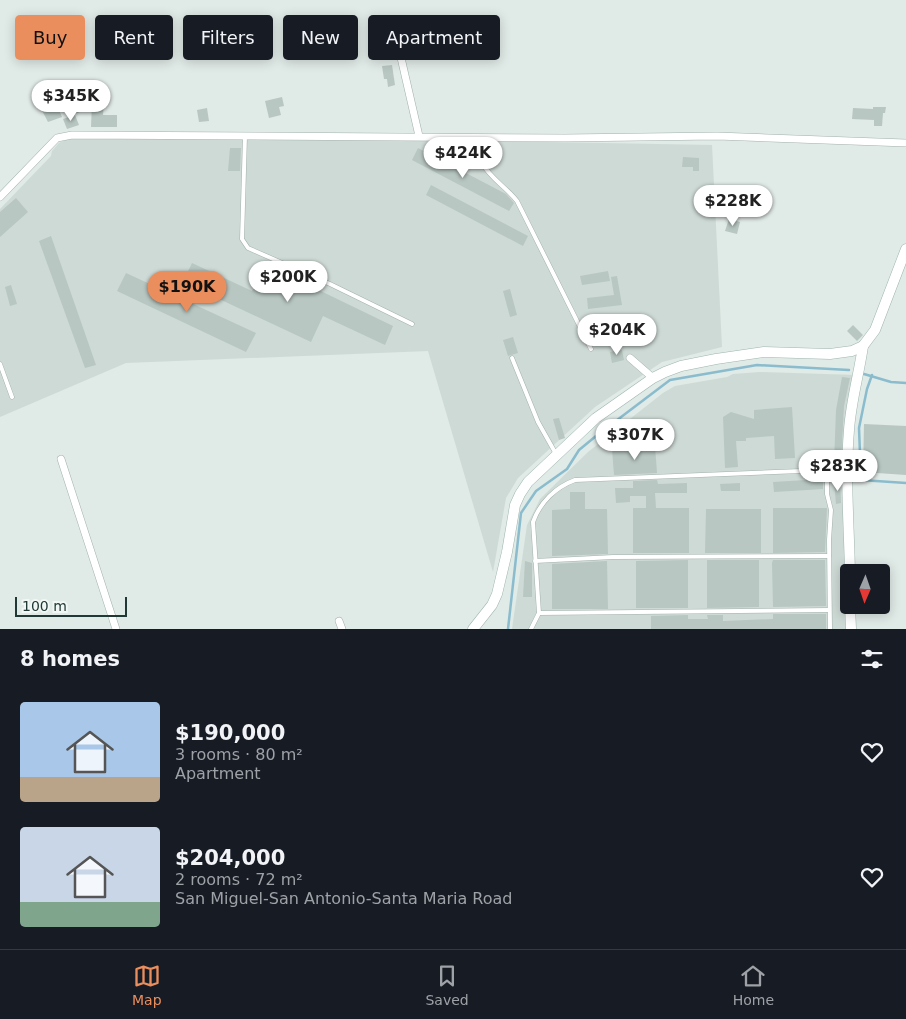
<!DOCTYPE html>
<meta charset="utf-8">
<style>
:root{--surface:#171b24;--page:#20242c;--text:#f1f3f6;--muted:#9ea1a6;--line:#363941;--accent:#eb8e5d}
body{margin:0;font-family:"DejaVu Sans",sans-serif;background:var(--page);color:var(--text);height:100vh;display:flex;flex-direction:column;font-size:19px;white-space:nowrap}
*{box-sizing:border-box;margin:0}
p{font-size:16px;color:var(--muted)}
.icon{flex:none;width:28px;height:28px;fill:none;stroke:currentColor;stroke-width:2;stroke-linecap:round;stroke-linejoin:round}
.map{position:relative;height:629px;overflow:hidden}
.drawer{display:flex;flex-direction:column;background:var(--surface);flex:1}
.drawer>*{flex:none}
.guide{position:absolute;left:15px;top:15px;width:500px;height:45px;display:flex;gap:10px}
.needle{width:32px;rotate:182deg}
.fabs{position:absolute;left:840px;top:564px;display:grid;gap:10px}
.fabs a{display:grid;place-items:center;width:50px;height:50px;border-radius:5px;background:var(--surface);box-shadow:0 2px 12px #0003;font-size:25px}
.scale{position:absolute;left:15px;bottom:12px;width:112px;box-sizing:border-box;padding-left:5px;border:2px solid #213935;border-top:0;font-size:14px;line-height:18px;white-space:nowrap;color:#213935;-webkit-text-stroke:4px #f0f7f4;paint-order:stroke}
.price{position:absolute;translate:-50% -42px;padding:0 11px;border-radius:18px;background:#fff;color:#222;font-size:16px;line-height:32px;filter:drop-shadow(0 1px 2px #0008)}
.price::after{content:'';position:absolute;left:50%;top:30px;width:15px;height:11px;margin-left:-8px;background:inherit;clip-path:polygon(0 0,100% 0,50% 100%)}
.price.on{background:var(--accent);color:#111}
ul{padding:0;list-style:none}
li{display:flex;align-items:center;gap:15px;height:125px;padding:0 20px}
li span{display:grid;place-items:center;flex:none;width:140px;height:100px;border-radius:5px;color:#555}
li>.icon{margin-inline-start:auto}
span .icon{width:60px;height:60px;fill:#fffc;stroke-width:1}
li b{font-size:21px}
h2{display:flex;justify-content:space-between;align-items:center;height:60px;padding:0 20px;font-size:21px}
.tag{padding:0 18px;border-radius:5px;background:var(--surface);box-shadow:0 2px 12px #0003;font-size:18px;line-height:45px}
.tag.on{background:var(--accent);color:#111}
.tab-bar{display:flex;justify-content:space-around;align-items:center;height:70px;border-top:1px solid var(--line);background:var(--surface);font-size:14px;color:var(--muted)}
.tab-bar a{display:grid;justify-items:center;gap:2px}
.tab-bar .on{color:var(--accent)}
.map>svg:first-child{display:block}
</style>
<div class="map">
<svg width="906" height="629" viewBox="0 0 906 629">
<rect width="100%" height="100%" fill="#e0eae6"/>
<g fill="#cedad5">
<path d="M 69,138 L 388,139 L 712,145 L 722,347 L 662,362 L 595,407 L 518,478 L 506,498 L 493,572 L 428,351 L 126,363 L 0,417 L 0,209 L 51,156 L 52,151 L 59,143 Z"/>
<path d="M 760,372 L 856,375 L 844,475 L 846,629 L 512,629 L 527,525 L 540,499 L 588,452 L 663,393 L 675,386 L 727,377 L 733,374 Z"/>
</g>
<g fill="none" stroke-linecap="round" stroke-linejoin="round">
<g stroke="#8abccd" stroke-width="2.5">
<path d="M 864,374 L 891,382 L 906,383"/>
<path d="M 872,375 L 867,389 L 859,428 L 861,480 L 906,483"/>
<path d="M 508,629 L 521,513 L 536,491 L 567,469 L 579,450 L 596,436 L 670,380 L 757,365 L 849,370"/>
</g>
</g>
<g fill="#b8c7c2">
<path d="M 392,65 L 395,85 L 388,87 L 387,79 L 384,79 L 382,66 Z"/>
<path d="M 44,90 L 53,111 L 58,108 L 62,117 L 48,122 L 34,95 Z"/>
<path d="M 282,97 L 284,106 L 279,107 L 281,115 L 269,118 L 265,101 Z"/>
<path d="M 79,99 L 83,111 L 74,114 L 69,103 Z"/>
<path d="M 92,102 L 104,102 L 103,115 L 117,115 L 117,127 L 91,127 Z"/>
<path d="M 873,107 L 886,107 L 885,113 L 883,113 L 882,126 L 874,126 L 874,120 L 852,119 L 853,108 L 873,109 Z"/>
<path d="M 207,108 L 209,121 L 199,122 L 197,110 Z"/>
<path d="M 75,115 L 79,125 L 67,129 L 63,119 Z"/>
<path d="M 230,148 L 241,148 L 240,171 L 228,171 Z"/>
<path d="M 418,148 L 506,194 L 514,203 L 509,211 L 412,160 Z"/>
<path d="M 683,157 L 699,158 L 699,171 L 693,171 L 693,167 L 682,167 Z"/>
<path d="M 431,185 L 528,236 L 523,246 L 426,195 Z"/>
<path d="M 16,198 L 28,212 L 0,237 L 0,212 Z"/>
<path d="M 729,219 L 740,222 L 737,234 L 725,231 Z"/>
<path d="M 51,236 L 96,365 L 85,368 L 39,241 Z"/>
<path d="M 192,263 L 252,291 L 265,264 L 393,326 L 385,345 L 323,316 L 311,342 L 183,282 Z"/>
<path d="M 608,271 L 610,281 L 582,285 L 580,276 Z"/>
<path d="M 126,273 L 256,333 L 246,352 L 117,291 Z"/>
<path d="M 617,276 L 622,305 L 588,309 L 587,298 L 614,295 L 611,277 Z"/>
<path d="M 11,285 L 17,304 L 10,306 L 5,287 Z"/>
<path d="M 510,289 L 517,315 L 510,317 L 503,291 Z"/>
<path d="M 853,325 L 863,335 L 857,341 L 847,331 Z"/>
<path d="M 513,337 L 518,353 L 508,356 L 503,340 Z"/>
<path d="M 622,350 L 624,360 L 612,363 L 610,352 Z"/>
<path d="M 842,377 L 850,378 L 844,406 L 841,463 L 834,463 L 836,410 Z"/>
<path d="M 792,407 L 795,458 L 775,459 L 774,436 L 746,438 L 746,441 L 736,441 L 738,467 L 725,468 L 723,417 L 731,412 L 754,419 L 754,410 Z"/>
<path d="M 559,418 L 565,438 L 559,440 L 553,419 Z"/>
<path d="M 864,424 L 906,426 L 906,475 L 863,472 Z"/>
<path d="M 655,446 L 657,473 L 614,475 L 612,449 Z"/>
<path d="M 823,476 L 823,489 L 774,492 L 773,482 L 806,480 L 806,477 Z"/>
<path d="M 657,480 L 658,484 L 687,483 L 687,493 L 655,493 L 656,508 L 689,508 L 689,553 L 633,553 L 633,508 L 646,508 L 646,496 L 630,496 L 630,502 L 616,503 L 615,488 L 633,488 L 633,481 Z"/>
<path d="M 840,480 L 841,503 L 836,504 L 834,481 Z"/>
<path d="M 740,483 L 740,491 L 721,491 L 720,484 Z"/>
<path d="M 570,492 L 585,492 L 585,509 L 607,509 L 608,554 L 552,556 L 552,510 L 570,509 Z"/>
<path d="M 773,508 L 827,508 L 825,552 L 773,553 Z"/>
<path d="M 706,509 L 761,509 L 761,553 L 705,553 Z"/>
<path d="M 688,560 L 688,608 L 636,608 L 636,561 Z"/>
<path d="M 707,560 L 759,560 L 759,607 L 707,608 Z"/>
<path d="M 773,560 L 825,560 L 826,606 L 773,607 L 772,563 Z"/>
<path d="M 525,561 L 532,563 L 532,597 L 523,597 Z"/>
<path d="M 607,561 L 608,609 L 552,609 L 552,564 Z"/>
<path d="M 773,614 L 826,614 L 826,629 L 651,629 L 651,616 L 688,615 L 688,619 L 708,619 L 707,615 L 723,615 L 723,621 L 773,619 Z"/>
</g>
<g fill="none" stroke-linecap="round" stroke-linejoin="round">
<g stroke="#a3b1ad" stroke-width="5">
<g id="lane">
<path d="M 245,136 L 242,239 L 248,248 L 330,284 L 412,324"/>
<path d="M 474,137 C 476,145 478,155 482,163 C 490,178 506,187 517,201 L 591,349"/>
<path d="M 512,358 L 538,422 L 556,454"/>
<path d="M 0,364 L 12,397"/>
<path d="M 827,470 L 827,494 L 831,510 L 829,540 L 830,629"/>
<path d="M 535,561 L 613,557 L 829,556"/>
<path d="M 539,613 L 829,610"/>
<path d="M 531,629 L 539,613 L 533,522 C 540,502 556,487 575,480 L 827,470 L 846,472"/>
</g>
</g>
<g stroke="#a3b1ad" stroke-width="8">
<g id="street">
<path d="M 396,36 L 419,136"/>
<path d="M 0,197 L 57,138 L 72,135 L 565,138 L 717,136 L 906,143"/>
<path d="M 630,358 L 653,378"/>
<path d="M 61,459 L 116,629"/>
<path d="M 339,621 L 342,629"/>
</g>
</g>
<g stroke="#9fb5af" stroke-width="11">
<g id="secondary">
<path d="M 850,572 C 849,525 845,477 849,430 C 851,401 859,374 863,346"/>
<path d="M 850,605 L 851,629"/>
<path d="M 473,629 L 492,605 L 497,594 L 507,552 L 515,505 L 520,494 L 528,482 L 596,418 L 653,378 L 665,372 L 681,366 L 716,359 L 764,352 L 830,354 L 852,351 L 863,346 L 875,330 L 906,249"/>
</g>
</g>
<use href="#lane" stroke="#fff" stroke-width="4"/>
<use href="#street" stroke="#fff" stroke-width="7"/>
<use href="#secondary" stroke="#fff" stroke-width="10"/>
</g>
</svg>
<div class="fabs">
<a><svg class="needle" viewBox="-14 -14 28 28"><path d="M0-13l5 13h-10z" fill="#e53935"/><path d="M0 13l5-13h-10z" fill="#9ea1a6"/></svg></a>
</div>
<div class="scale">100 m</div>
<b class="price" style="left:71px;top:122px">$345K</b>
<b class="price" style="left:463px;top:179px">$424K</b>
<b class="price" style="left:733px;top:227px">$228K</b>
<b class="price" style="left:288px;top:303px">$200K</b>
<b class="price on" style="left:187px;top:313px">$190K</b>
<b class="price" style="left:617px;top:356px">$204K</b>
<b class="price" style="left:635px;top:461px">$307K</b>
<b class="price" style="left:838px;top:492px">$283K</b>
<div class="guide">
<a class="tag on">Buy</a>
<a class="tag">Rent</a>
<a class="tag">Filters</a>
<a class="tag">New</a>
<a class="tag">Apartment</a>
</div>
</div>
<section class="drawer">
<h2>8 homes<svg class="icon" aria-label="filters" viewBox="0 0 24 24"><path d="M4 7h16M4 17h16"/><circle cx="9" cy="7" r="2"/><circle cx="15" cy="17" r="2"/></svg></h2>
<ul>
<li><span style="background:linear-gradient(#a9c7e8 75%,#b9a48a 0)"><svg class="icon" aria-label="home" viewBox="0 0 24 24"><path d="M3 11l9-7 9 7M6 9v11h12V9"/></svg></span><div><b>$190,000</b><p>3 rooms · 80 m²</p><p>Apartment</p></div><svg class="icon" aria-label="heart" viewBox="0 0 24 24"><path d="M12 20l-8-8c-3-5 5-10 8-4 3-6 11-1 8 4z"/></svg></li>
<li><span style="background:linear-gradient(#c9d6e8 75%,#7fa58c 0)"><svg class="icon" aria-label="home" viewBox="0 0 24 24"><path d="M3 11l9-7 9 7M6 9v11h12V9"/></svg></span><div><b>$204,000</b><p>2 rooms · 72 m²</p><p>San Miguel-San Antonio-Santa Maria Road</p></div><svg class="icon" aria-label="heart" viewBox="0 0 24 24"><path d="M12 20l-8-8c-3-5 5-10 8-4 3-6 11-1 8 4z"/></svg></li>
</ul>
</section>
<nav class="tab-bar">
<a class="on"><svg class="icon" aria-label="map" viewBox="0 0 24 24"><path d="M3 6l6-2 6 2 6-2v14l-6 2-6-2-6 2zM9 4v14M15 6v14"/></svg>Map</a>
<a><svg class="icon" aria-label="saved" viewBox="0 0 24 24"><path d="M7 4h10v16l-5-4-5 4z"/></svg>Saved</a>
<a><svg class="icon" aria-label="home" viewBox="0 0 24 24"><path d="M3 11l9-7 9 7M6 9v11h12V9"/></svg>Home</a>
</nav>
